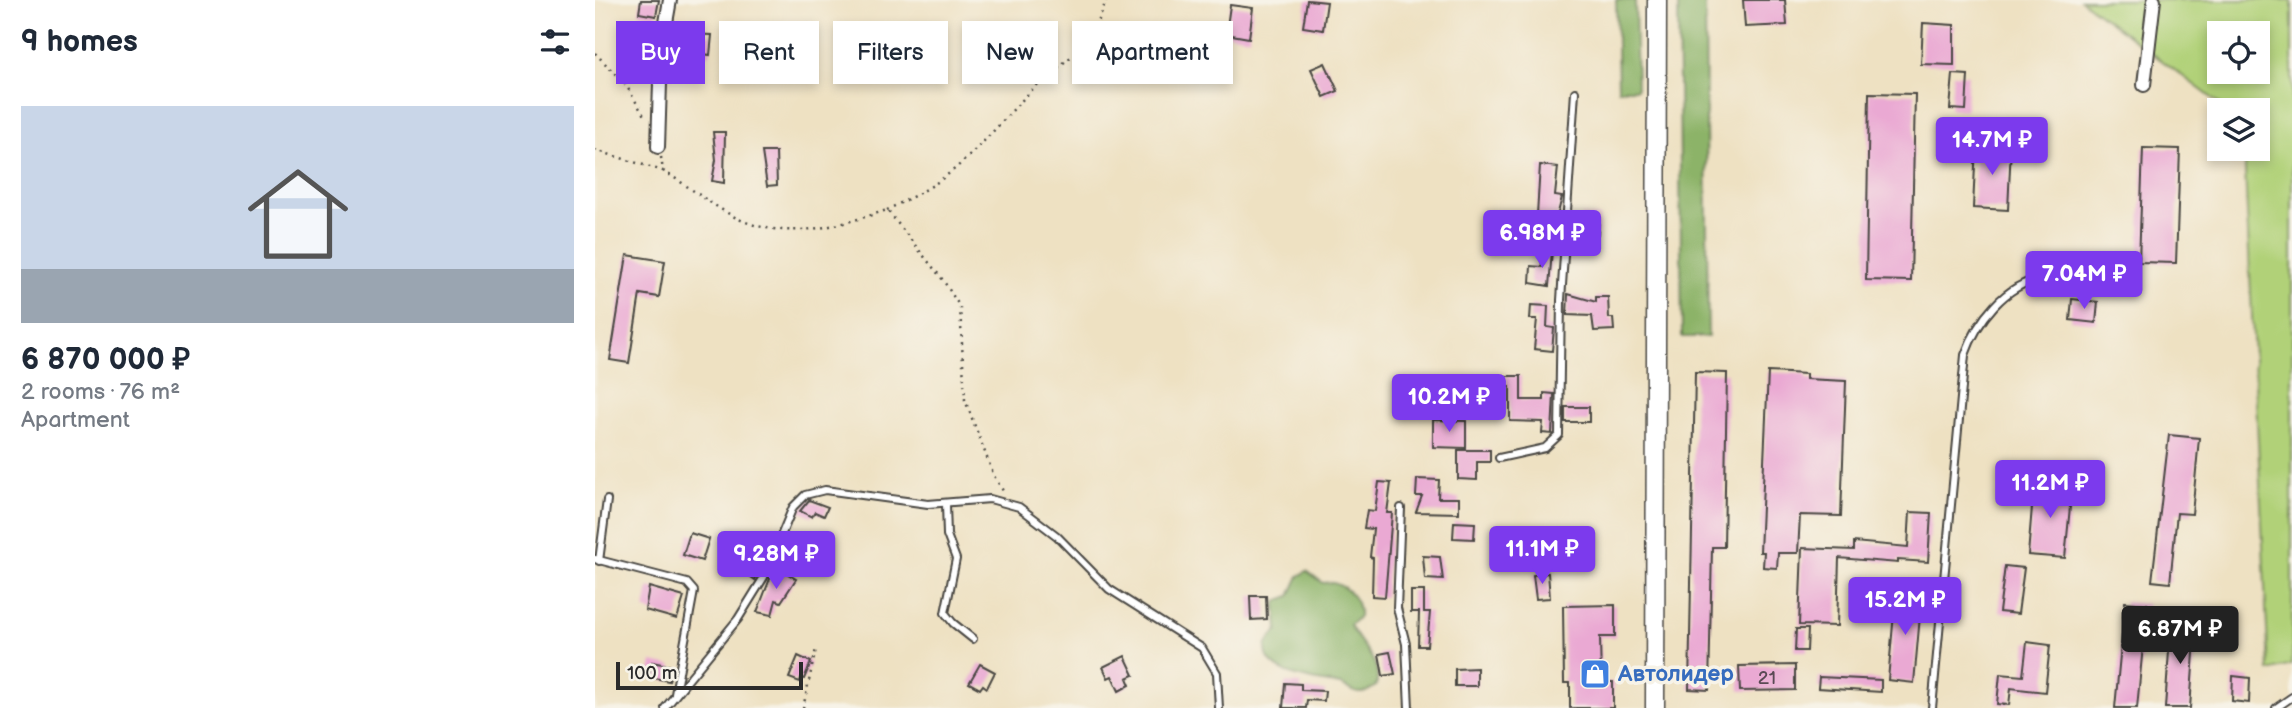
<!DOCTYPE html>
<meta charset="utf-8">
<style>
:root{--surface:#fff;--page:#f6f6f7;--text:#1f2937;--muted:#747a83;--accent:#7c3aed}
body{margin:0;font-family:"Balsamiq Sans",sans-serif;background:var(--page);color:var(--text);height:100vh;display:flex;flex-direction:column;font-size:26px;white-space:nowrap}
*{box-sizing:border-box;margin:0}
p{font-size:23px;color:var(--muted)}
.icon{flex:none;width:38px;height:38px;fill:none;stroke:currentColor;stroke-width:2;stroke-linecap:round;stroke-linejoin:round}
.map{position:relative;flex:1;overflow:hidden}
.sheet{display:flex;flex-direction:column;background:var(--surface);width:595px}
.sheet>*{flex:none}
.hud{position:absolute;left:21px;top:21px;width:665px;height:63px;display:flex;gap:14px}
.controls{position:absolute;left:1612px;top:21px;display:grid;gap:14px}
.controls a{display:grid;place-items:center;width:63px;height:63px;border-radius:0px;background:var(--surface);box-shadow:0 4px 10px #0003;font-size:35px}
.scale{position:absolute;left:21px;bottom:18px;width:187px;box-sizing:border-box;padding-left:7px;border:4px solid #2b2b2b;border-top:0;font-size:19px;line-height:24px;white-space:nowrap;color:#2b2b2b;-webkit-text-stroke:5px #f7f3e8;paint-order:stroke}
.price{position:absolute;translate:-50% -60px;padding:0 16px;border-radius:7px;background:var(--accent);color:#fff;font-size:23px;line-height:46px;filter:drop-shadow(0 2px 4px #0008)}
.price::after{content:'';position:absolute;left:50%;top:42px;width:21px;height:16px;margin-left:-10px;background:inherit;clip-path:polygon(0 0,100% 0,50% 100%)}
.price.active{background:#222;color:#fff}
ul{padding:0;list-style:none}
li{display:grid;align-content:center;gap:14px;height:371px;padding:0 21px}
li span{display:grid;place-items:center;height:217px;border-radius:0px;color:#555}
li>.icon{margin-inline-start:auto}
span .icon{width:126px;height:126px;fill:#fffc;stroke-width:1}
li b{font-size:30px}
h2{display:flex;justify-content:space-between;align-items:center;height:84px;padding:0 21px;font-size:30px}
.chip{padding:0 24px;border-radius:0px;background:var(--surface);box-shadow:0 4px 10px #0003;font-size:24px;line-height:63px}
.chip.active{background:var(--accent);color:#fff}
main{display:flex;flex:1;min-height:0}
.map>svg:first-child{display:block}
</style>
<main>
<section class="sheet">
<h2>9 homes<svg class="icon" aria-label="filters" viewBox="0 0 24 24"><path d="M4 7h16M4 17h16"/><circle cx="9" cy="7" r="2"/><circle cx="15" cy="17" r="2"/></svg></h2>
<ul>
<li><span style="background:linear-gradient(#c9d6e8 75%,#9aa5b1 0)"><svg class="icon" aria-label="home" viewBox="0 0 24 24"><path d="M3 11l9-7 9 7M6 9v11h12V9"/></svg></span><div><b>6 870 000 ₽</b><p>2 rooms · 76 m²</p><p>Apartment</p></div></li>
</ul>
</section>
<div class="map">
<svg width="1697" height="708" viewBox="0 0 1697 708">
<rect width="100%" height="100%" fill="#f7f3e8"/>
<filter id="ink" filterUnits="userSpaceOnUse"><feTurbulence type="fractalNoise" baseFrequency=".0143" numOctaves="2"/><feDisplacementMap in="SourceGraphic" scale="14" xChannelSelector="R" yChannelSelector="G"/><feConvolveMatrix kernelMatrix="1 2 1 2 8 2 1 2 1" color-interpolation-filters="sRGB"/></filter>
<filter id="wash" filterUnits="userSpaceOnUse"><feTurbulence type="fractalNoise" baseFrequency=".00686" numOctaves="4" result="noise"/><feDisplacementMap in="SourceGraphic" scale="28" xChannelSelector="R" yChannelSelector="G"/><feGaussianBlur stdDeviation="1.57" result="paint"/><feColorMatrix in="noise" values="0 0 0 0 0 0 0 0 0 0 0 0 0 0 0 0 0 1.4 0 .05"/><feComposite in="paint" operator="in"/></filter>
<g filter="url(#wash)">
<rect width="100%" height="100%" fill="#eee1c2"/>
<path fill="#b1d178" stroke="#6e7e52" stroke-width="2" fill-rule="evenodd" d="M 1486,0 L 1697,0 L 1697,665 L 1674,671 L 1649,149 L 1662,149 L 1662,110 L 1633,110 ZM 1624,33 L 1662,33 L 1662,72 L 1624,72 Z"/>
<g fill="#8cb368" stroke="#5c6f4a" stroke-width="2">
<path d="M 1021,0 L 1040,0 L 1042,89 L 1023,89 Z"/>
<path d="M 1083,0 L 1110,0 L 1113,337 L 1087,337 Z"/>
<path d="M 712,571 L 728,583 C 746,580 766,597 764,617 L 755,625 C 765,646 788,661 781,686 C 776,689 771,693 766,693 C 758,694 752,687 745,685 C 727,681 669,677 671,647 C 672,639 680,636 683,629 L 681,605 L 684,600 L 695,596 L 704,576 Z"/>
</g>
<g id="blocks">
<g fill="#eaa9d3">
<path d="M 46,0 L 64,0 L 61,16 L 44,13 Z"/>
<path d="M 712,0 L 732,2 L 728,30 L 708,27 Z"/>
<path d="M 1148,0 L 1190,0 L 1192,25 L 1150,27 Z"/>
<path d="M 635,5 L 658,8 L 654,38 L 631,34 Z"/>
<path d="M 1328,23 L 1359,25 L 1359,65 L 1326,64 Z"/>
<path d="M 89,34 L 117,35 L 115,55 L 108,54 L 107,68 L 91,67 Z"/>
<path d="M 730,63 L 743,91 L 729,97 L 716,69 Z"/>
<path d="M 1358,74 L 1373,75 L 1371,110 L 1355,109 Z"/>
<path d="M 1274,93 L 1320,94 L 1316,281 L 1271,280 Z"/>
<path d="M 118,132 L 130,132 L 129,183 L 117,181 L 121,160 Z"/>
<path d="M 1381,144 L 1416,146 L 1413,210 L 1378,208 Z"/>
<path d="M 1548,148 L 1585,149 L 1581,263 L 1544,262 Z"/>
<path d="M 167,152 L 181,152 L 182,185 L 172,186 Z"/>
<path d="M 945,165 L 963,167 L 960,196 L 967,197 L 962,217 L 942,215 Z"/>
<path d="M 987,215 L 1004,217 L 1003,234 L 986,233 Z"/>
<path d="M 946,251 L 957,251 L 954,286 L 935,283 L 936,266 L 947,267 Z"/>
<path d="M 32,255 L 70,261 L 64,297 L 45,294 L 34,363 L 15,360 Z"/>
<path d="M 973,294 L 1001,302 L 1001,297 L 1013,297 L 1014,318 L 1018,318 L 1019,330 L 999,331 L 997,316 L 972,315 Z"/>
<path d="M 1477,299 L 1503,302 L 1501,323 L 1475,320 Z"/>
<path d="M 936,305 L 953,306 L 952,327 L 959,328 L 957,351 L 939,349 L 942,319 L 935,319 Z"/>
<path d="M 1100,372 L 1132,373 L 1129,547 L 1117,547 L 1114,690 L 1094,689 Z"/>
<path d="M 1173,372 L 1211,374 L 1211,379 L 1251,381 L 1246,516 L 1205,515 L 1203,553 L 1183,553 L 1182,568 L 1168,567 L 1169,552 L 1165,552 Z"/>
<path d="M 911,376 L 926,376 L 926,400 L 949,400 L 949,393 L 959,394 L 957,434 L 947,433 L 948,422 L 915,421 L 915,387 L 911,387 Z"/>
<path d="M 846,380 L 885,385 L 882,410 L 868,409 L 869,397 L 846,397 Z"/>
<rect x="970" y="407" width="24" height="15"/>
<path d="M 838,420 L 871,421 L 871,448 L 838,447 Z"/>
<path d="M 1574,435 L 1604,438 L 1597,514 L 1582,513 L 1575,583 L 1557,581 Z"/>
<path d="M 863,450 L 895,450 L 895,462 L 882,462 L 882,480 L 863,479 Z"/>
<path d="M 822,479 L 844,480 L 843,498 L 864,498 L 864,513 L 821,512 L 827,496 L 821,496 Z"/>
<path d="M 784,482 L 796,483 L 792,513 L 797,513 L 790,597 L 777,596 L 778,558 L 775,557 L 778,529 L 769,528 L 772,510 L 780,511 Z"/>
<path d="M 1439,483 L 1477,486 L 1470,558 L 1433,555 Z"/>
<path d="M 214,500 L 233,507 L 229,516 L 220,512 L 217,517 L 205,511 Z"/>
<path d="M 1315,512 L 1336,513 L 1333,562 L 1303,560 L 1303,563 L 1244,558 L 1242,626 L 1204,625 L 1207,548 L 1259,550 L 1259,542 L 1313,547 Z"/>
<path d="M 859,522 L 880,523 L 879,539 L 858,538 Z"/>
<path d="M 95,533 L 114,539 L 107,561 L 88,555 Z"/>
<path d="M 163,546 L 173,550 L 160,580 L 156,577 L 161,569 L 156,567 Z"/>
<path d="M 828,556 L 845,557 L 848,580 L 830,579 Z"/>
<path d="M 180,566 L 201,579 L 186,602 L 181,600 L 177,615 L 162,612 Z"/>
<path d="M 1410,566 L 1429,568 L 1423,614 L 1404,612 Z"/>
<path d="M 953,573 L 955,598 L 941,599 L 938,575 Z"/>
<path d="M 54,587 L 89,597 L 82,619 L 50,610 Z"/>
<path d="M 816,591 L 829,591 L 829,612 L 835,612 L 832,646 L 823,646 L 824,612 L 816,612 Z"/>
<path d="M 1301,591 L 1327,593 L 1319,683 L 1293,680 Z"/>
<path d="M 655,596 L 671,596 L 672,619 L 656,620 Z"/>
<path d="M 1530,602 L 1552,604 L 1542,708 L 1520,708 Z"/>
<path d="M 1020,605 L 1020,637 L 1005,637 L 1006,682 L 1018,682 L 1018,708 L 975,708 L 975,683 L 969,683 L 968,606 Z"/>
<path d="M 1576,623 L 1601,625 L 1595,708 L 1570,708 Z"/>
<path d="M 1201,629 L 1213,629 L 1212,651 L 1200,651 Z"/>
<path d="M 1432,642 L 1455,645 L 1450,692 L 1416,688 L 1414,705 L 1402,704 L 1405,674 L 1428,676 Z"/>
<path d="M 795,652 L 800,674 L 788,676 L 784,654 Z"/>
<path d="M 203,656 L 216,662 L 209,679 L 206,678 L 205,682 L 194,678 Z"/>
<path d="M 530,656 L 539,675 L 532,678 L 535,685 L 524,691 L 517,676 L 513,678 L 508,667 Z"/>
<path d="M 57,662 L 77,666 L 74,681 L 54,677 Z"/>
<path d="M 385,664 L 400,672 L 392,688 L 388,685 L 385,689 L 374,683 Z"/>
<path d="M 1200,665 L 1200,690 L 1145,691 L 1144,666 Z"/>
<path d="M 882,668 L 882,686 L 860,686 L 860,669 Z"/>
<path d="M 1638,676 L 1655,678 L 1654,703 L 1637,701 Z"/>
<path d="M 1224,677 L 1286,680 L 1286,692 L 1223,688 Z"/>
<path d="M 690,683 L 706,684 L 706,690 L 730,691 L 729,701 L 712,700 L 711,708 L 688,708 Z"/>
</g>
</g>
</g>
<g filter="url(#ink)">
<use href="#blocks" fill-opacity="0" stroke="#484642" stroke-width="2"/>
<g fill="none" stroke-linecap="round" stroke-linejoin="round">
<g stroke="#484642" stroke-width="10">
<g id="service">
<path d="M 904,458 L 950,448 L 964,435 L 966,300 L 980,92"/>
<path d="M 351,504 L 352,535 L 361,559 L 350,613 L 358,623 L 378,639"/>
<path d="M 806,508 L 802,608 L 811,644 L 814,708"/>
<path d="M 0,559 L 92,583 L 99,591 L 80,694"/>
<path d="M 4,561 L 12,500"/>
<path d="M 70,708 L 143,619 L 169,577 L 198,507 L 210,495 L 230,490 L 333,504 L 395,499 L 424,507 L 462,536 L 514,589 L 607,648 L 622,673 L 624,708"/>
<path d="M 1337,708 L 1370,355 C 1382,321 1410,284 1448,278"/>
<path d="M 1681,708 L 1697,697"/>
</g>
</g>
<g stroke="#484642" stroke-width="16">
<g id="minor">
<path d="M 1549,85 L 1559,0"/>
<path d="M 63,147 L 66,51 L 75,0"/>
</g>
</g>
<g stroke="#484642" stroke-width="21">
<path id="secondary" d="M 1060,708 L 1062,0"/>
</g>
<g stroke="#484642" stroke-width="2.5" stroke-dasharray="2 5" stroke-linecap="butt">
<path d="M 0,53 L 31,85 L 51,119"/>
<path d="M 0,150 L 68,171"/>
<path d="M 66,157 L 68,171 C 91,184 112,202 136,215 C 186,243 240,227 292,210 L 348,280 L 365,307 L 370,400 L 399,476 L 410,494"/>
<path d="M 292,210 C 309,201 328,192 344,181 C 381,155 409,117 441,86 C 476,53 495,53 511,0"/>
<path d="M 208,708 L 221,649"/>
</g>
<use href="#service" stroke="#fff" stroke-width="6"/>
<use href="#minor" stroke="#fff" stroke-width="12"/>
<use href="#secondary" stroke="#fff" stroke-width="18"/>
</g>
</g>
<defs>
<g id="shop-square" transform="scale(1.575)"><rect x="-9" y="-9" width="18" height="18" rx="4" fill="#3f7fe0" stroke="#f7f3e8"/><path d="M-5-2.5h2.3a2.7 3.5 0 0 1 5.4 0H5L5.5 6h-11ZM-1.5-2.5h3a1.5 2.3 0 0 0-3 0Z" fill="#fff"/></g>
</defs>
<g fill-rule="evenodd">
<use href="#shop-square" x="1000" y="674"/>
</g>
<g text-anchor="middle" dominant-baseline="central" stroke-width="7" stroke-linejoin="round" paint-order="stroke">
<g font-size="19" fill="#5b4a55">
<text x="1172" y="678">21</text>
</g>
<g font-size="23" font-weight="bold" fill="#366cbe" stroke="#f7f3e8" text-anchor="start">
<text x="1023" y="674">Автолидер</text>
</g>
</g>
</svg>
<div class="controls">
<a><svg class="icon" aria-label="locate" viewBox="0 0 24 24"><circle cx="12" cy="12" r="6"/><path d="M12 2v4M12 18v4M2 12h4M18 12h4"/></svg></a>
<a><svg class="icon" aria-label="layers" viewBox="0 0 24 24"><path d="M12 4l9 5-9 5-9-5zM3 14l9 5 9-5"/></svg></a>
</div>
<div class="scale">100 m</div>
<b class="price" style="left:1397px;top:177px">14.7M ₽</b>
<b class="price" style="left:947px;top:270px">6.98M ₽</b>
<b class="price" style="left:1489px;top:311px">7.04M ₽</b>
<b class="price" style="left:854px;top:434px">10.2M ₽</b>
<b class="price" style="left:1455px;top:520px">11.2M ₽</b>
<b class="price" style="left:947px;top:586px">11.1M ₽</b>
<b class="price" style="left:181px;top:591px">9.28M ₽</b>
<b class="price" style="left:1310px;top:637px">15.2M ₽</b>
<b class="price active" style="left:1585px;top:666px">6.87M ₽</b>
<div class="hud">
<a class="chip active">Buy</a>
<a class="chip">Rent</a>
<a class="chip">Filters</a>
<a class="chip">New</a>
<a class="chip">Apartment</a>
</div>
</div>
</main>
